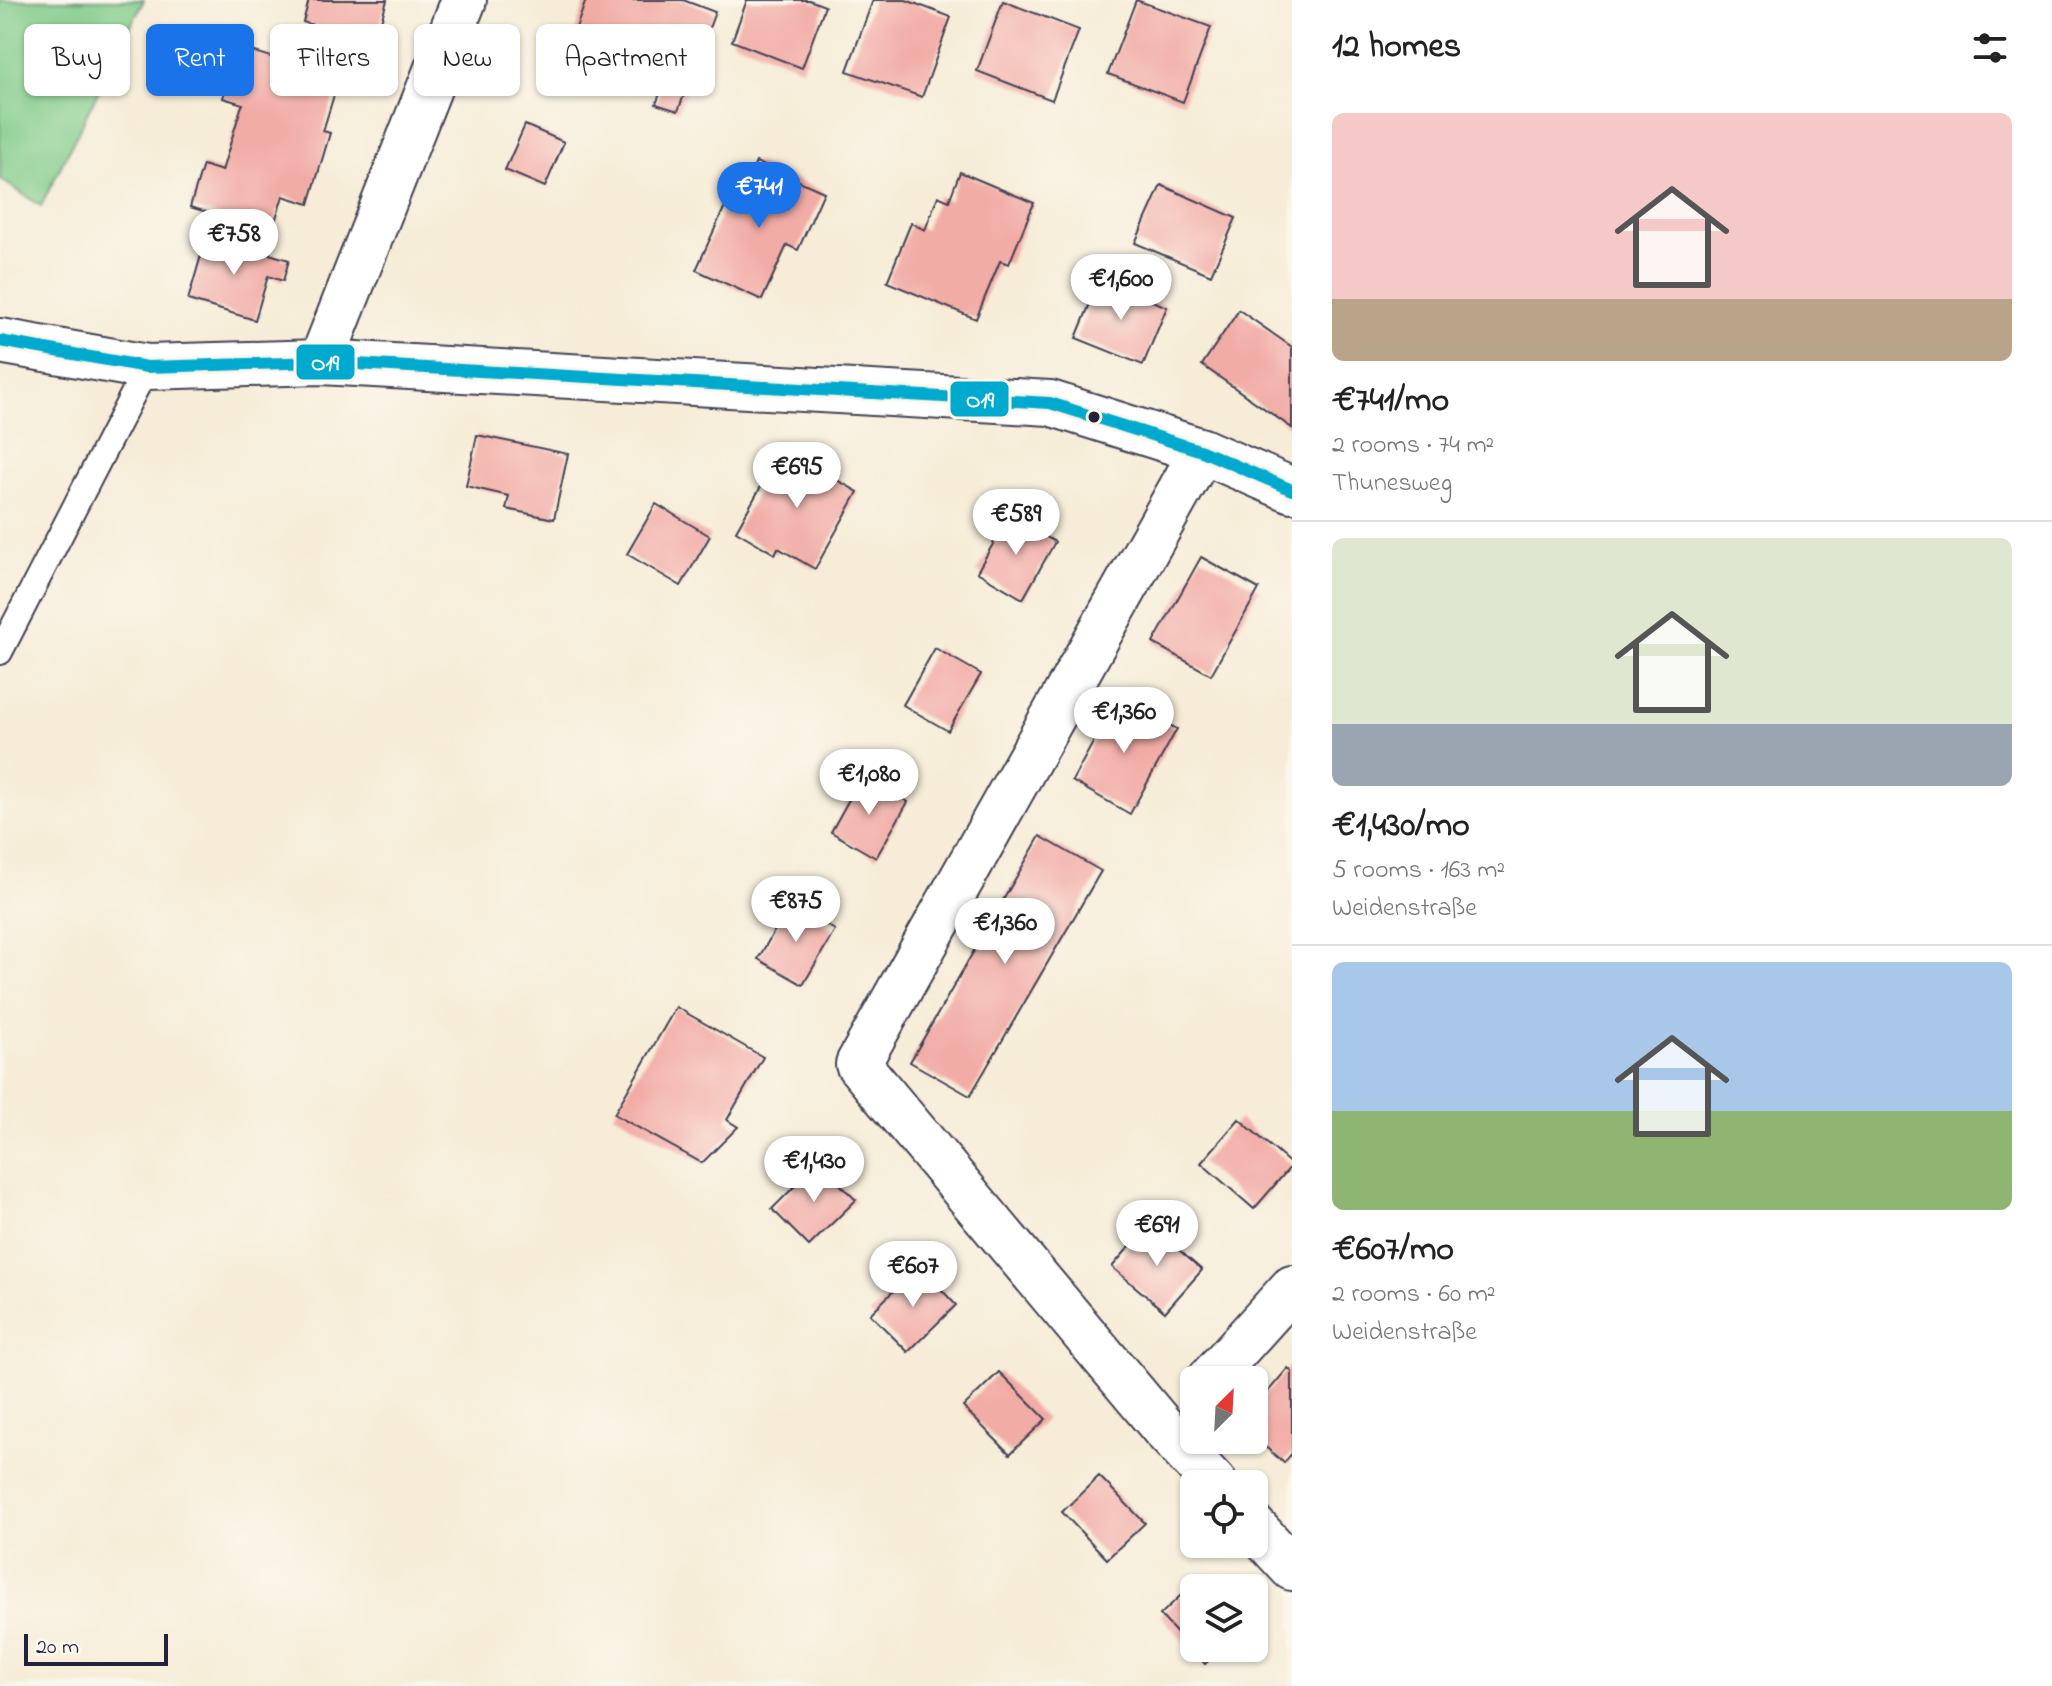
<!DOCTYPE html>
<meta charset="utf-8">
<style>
:root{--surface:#fff;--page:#f6f6f6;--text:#222;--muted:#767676;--line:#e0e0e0;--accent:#1a73e8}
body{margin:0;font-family:"Indie Flower",sans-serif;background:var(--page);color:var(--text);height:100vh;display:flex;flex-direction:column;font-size:30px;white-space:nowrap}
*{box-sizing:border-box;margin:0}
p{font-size:26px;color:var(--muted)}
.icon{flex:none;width:44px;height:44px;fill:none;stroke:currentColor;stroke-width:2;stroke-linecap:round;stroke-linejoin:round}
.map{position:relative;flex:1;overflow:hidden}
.details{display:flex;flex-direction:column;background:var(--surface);width:760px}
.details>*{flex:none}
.top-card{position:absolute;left:24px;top:24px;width:760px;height:72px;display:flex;gap:16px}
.needle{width:52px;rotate:24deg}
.tools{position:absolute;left:1180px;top:1366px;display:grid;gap:16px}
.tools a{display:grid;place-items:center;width:88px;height:88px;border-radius:12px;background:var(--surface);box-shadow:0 2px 6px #0004;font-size:40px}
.scale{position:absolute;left:24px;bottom:20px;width:144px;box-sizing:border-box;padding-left:8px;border:4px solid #22223b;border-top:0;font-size:22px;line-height:28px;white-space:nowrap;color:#22223b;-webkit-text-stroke:6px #fbf7ec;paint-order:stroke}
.price{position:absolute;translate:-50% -68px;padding:0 18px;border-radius:28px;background:#fff;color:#222;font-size:26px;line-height:52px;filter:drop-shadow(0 2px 4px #0008)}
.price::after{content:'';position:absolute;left:50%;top:48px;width:24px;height:18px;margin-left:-12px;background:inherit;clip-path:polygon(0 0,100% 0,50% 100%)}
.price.active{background:var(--accent);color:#fff}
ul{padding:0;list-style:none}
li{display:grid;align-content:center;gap:16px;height:424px;padding:0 40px}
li+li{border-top:2px solid var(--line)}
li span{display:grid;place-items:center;height:248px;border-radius:12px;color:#555}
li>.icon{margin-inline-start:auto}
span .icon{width:144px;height:144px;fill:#fffc;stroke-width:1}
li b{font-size:34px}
h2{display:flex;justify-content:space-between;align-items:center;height:96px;padding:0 40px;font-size:34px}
.chip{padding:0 28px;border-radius:12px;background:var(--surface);box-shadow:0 2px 6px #0004;font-size:28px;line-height:72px}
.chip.active{background:var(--accent);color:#fff}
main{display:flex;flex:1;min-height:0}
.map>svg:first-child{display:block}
</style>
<main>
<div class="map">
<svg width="1292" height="1686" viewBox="0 0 1292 1686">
<rect width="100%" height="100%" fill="#fbf7ec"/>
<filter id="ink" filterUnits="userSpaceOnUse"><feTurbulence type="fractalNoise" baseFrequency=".0125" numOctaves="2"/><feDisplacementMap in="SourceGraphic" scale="16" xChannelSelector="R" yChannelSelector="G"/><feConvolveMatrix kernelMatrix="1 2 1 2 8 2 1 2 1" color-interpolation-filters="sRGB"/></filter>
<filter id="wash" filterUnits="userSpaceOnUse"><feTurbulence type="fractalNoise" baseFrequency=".006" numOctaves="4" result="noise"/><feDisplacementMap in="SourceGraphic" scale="32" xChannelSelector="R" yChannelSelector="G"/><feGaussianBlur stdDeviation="1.8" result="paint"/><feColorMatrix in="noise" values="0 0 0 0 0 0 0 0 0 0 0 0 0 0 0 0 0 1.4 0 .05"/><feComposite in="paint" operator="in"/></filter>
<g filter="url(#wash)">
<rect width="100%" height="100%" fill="#f6ecd7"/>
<path fill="#7eca88" stroke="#507662" stroke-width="2" d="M 0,0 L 144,0 L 41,206 L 0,179 Z"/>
<g id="blocks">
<g fill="#f2aca6">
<path d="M 309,0 L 387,0 L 375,43 L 303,22 Z"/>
<path d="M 586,0 L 683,0 L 715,12 L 678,111 L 656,104 L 666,78 L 570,45 Z"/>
<path d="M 747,0 L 809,0 L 825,6 L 802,68 L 732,41 Z"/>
<path d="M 873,0 L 906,0 L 951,17 L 922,97 L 847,71 Z"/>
<path d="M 1136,0 L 1211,27 L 1183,102 L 1108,74 Z"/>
<path d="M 1003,1 L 1079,30 L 1052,100 L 977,71 Z"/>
<path d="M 238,47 L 291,63 L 290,67 L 338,82 L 323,131 L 330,133 L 309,204 L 283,196 L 272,231 L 190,207 L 203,165 L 222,171 L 241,108 L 243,104 L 223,98 Z"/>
<path d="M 525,125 L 564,142 L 545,187 L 505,170 Z"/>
<path d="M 756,162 L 824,192 L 798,250 L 787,245 L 762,300 L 696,270 L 735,184 L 745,188 Z"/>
<path d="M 960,172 L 1034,203 L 1009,264 L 1000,261 L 976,319 L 887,282 L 911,223 L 925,230 L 938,196 L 949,201 Z"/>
<path d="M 1161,185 L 1236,218 L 1211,275 L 1135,243 Z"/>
<path d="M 207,235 L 289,260 L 283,281 L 268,276 L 255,320 L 188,300 Z"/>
<path d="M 1100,279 L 1167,307 L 1143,365 L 1076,338 Z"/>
<path d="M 1239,310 L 1292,347 L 1292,428 L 1202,365 Z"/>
<path d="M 477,435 L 568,454 L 554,519 L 506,509 L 509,496 L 466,486 Z"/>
<path d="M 782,449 L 858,492 L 815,569 L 778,548 L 775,554 L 736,531 Z"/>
<path d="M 656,504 L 710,536 L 681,586 L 627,554 Z"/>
<path d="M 1009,516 L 1055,542 L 1023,599 L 977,572 Z"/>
<path d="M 1201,557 L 1259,589 L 1211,675 L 1153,643 Z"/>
<path d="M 935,648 L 981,674 L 948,731 L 903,705 Z"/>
<path d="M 1118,697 L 1177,729 L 1130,814 L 1072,781 Z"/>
<path d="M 862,776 L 908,802 L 876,858 L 831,832 Z"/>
<path d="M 1040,836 L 1101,871 L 970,1096 L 910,1062 Z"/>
<path d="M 790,904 L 835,930 L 803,985 L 758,959 Z"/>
<path d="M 676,1007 L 763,1057 L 727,1120 L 738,1127 L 702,1163 L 614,1114 Z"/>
<path d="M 1239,1119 L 1292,1165 L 1254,1209 L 1201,1163 Z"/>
<path d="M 818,1163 L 856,1200 L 809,1246 L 772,1209 Z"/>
<path d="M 1149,1224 L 1202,1270 L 1165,1312 L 1112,1267 Z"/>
<path d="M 919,1266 L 956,1305 L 908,1352 L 870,1314 Z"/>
<path d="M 1288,1368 L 1292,1372 L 1292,1453 L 1284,1463 L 1254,1437 L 1254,1408 Z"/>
<path d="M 999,1372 L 1046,1419 L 1010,1454 L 963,1407 Z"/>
<path d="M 1099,1476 L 1145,1523 L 1107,1559 L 1062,1512 Z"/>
<path d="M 1197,1580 L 1205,1588 L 1194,1588 L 1194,1648 L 1222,1648 L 1205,1664 L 1160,1615 Z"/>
</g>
</g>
</g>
<g filter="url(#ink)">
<use href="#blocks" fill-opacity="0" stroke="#424052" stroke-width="2"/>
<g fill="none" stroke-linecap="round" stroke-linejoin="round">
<g stroke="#424052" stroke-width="28">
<path id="service" d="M 0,652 L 147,367"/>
</g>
<g stroke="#424052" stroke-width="48">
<g id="minor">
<path d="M 0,341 L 147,367 L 321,362 L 1050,403 L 1202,451 L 1292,490"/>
<path d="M 321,362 L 464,0"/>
<path d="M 1202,451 L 858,1064 L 1164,1429 L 1215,1484"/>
<path d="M 1209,1380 L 1292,1288"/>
<path d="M 1254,1527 L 1292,1568"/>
</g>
</g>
<use href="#service" stroke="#fff" stroke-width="24"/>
<use href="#minor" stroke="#fff" stroke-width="44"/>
<g stroke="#fbf7ec" stroke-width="18">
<path id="bus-1" d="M 0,341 L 147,367 L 321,362 L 1050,403 L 1202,451 L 1292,490"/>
</g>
<use href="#bus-1" stroke="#00a9ce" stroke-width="12"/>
</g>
</g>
<circle fill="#22223b" stroke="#fbf7ec" stroke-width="3" cx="1094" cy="417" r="7"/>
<g stroke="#fbf7ec" stroke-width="3">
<rect x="295" y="343" width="61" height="38" rx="8" fill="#00a9ce"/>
<rect x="949" y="380" width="61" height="38" rx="8" fill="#00a9ce"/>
</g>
<g font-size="22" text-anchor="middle" font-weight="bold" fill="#fff">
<text x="325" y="370">O19</text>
<text x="980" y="407">O19</text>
</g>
</svg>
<div class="tools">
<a><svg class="needle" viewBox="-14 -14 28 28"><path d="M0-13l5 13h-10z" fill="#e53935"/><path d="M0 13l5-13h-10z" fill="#767676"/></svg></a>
<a><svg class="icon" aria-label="locate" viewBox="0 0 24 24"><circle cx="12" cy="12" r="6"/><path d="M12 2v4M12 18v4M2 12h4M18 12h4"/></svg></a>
<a><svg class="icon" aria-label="layers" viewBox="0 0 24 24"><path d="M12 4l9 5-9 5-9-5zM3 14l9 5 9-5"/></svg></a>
</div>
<div class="scale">20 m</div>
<b class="price active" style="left:759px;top:230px">€741</b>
<b class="price" style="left:234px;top:277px">€758</b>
<b class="price" style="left:1121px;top:322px">€1,600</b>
<b class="price" style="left:797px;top:510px">€695</b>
<b class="price" style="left:1016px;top:557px">€589</b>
<b class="price" style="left:1124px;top:755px">€1,360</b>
<b class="price" style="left:869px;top:817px">€1,080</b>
<b class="price" style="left:796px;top:944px">€875</b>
<b class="price" style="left:1005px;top:966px">€1,360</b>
<b class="price" style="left:814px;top:1204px">€1,430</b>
<b class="price" style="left:1157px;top:1268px">€691</b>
<b class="price" style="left:913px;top:1309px">€607</b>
<div class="top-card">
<a class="chip">Buy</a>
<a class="chip active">Rent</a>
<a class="chip">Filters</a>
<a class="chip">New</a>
<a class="chip">Apartment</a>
</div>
</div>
<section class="details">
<h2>12 homes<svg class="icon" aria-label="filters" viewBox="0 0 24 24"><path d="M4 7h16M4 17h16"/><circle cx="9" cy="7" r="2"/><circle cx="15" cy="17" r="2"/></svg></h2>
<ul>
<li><span style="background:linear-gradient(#f6c9c9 75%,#b9a48a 0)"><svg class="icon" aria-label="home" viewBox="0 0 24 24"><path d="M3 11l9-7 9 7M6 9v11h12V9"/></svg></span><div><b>€741/mo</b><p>2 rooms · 74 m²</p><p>Thunesweg</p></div></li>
<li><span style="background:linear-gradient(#dfe7d0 75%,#9aa5b1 0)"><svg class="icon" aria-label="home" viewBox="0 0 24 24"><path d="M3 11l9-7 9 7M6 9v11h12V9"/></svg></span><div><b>€1,430/mo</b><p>5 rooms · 163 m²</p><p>Weidenstraße</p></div></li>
<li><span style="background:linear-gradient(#a9c7e8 60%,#8fb573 0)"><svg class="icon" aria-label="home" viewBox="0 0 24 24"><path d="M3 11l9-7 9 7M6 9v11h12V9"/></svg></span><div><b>€607/mo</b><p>2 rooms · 60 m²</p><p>Weidenstraße</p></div></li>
</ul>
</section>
</main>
